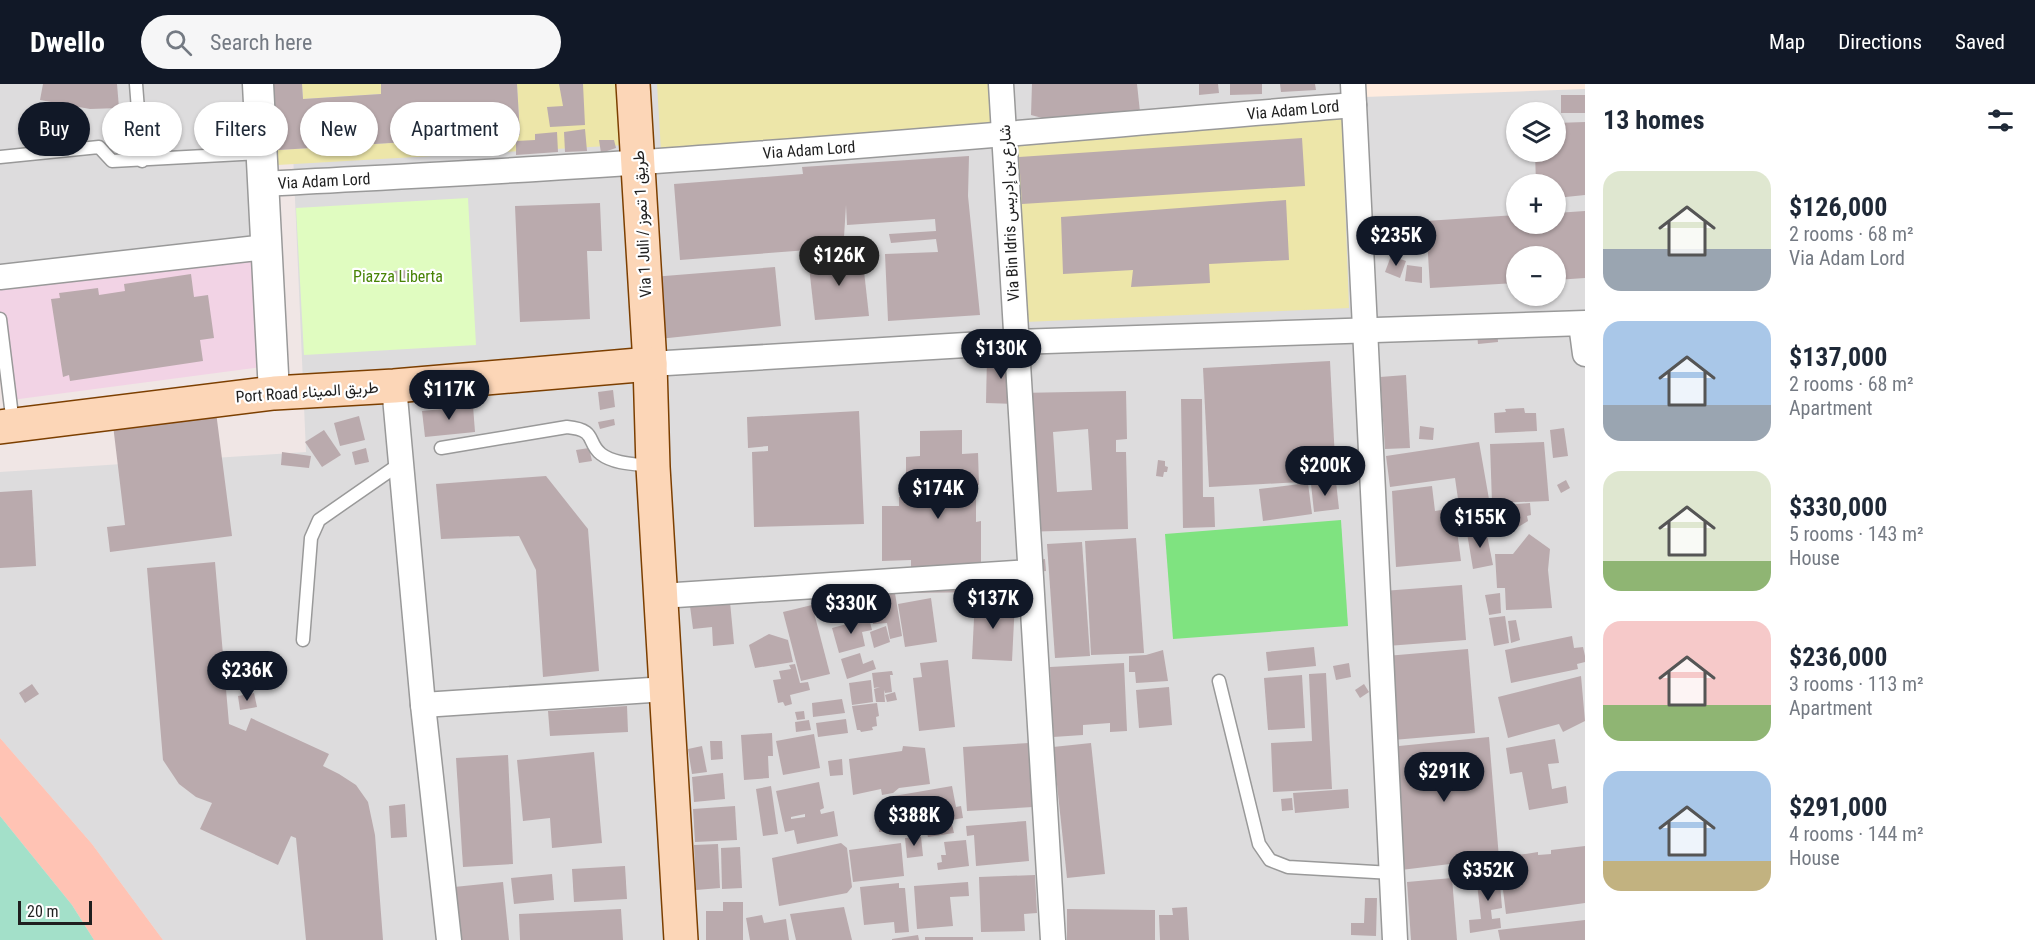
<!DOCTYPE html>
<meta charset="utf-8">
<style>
:root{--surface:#fff;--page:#f6f6f7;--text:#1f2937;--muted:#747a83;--accent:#111827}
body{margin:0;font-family:"Roboto Condensed",Vazirmatn,sans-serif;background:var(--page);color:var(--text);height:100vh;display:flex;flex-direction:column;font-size:22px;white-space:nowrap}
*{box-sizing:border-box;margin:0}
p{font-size:20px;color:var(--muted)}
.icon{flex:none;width:33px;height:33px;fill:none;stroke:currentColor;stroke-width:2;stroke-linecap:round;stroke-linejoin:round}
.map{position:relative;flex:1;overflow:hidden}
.details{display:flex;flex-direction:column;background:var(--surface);width:450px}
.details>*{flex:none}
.banner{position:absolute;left:18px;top:18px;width:570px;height:54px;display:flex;gap:12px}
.buttons{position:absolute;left:1506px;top:18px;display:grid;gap:12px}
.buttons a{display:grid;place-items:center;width:60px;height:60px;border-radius:50%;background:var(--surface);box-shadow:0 2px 4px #0004;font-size:30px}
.scale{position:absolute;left:18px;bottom:15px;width:74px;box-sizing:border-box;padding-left:6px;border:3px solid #1f1f1f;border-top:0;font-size:16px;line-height:21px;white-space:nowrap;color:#1f1f1f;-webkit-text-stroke:4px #fff;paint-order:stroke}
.price{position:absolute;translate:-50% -51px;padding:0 14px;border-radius:21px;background:var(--accent);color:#fff;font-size:20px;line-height:39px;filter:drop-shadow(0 2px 3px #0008)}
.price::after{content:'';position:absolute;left:50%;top:36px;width:18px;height:14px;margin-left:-9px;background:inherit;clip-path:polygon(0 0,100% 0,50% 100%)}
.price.selected{background:#222;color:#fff}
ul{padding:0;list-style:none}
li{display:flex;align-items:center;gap:18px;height:150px;padding:0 18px}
li span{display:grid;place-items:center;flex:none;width:168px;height:120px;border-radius:18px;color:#555}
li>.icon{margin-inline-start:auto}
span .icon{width:72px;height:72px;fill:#fffc;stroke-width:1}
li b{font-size:26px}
h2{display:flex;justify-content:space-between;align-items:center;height:72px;padding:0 18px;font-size:26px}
.pill{padding:0 21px;border-radius:27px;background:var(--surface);box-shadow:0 2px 4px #0004;font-size:21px;line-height:54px}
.pill.selected{background:var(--accent);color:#fff}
header{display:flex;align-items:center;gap:36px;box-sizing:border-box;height:84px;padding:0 30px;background:var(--accent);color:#fff}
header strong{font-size:28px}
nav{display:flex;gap:33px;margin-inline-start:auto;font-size:21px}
.search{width:420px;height:54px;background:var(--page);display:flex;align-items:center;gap:15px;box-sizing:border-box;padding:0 21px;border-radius:33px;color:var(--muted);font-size:22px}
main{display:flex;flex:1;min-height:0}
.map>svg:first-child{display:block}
</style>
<header>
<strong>Dwello</strong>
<div class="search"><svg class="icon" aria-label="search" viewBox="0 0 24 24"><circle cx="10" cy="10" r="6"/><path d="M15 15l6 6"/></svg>Search here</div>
<nav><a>Map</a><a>Directions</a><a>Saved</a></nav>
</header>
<main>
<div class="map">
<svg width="1585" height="856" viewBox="0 0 1585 856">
<rect width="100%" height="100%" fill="#f0e6e5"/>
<g fill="#dddcdd" fill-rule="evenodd">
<path d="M 0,0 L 243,0 L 251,156 L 0,186 Z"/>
<path d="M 290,0 L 1585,0 L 1585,856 L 163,856 L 92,760 L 0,654 L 0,388 L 306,368 ZM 1516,28 L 1556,28 L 1556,68 L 1516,68 ZM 1516,100 L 1556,100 L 1556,140 L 1516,140 ZM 1516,172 L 1556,172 L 1556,212 L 1516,212 Z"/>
</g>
<path fill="#f2d3e5" d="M 251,156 L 262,283 L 4,317 L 0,277 L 0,186 Z"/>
<path fill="#ffecdf" d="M 1363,0 L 1585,0 L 1585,5 L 1364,13 Z"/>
<g fill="#ede6a9">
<path d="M 302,0 L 381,0 L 381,10 L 303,15 Z"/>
<path d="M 517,0 L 621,0 L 625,61 L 260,82 L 263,67 L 520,51 Z"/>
<path d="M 657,0 L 988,0 L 991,42 L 661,67 Z"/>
<path d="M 1342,35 L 1349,224 L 1025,238 L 1011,60 Z"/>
</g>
<path fill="#ffc3b4" d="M 0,654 L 92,760 L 163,856 L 94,856 L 72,821 L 0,732 Z"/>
<path fill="#e0fcc0" d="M 468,114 L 476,261 L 304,271 L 296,124 Z"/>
<path fill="#7fe380" d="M 1341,436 L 1348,542 L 1173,555 L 1165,450 Z"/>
<path fill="#a3e0c9" d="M 0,732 L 72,821 L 94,856 L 0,856 Z"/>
<g fill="#baaaad" fill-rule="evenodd">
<path d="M 43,0 L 117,0 L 119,24 L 90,25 L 40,16 Z"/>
<path d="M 259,0 L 302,0 L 303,15 L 381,10 L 381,0 L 517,0 L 520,51 L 263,67 Z"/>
<path d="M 559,0 L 583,0 L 585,41 L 550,43 L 547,23 L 563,22 Z"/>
<path d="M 1032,0 L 1137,0 L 1140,28 L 1046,35 L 1031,31 Z"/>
<path d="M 1199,0 L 1218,0 L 1219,9 L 1199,11 Z"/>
<path d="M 1230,0 L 1262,0 L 1262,10 L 1230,11 Z"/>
<path d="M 1280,0 L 1315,0 L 1316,6 L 1281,8 Z"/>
<rect x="1561" y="11" width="24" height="18"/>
<path d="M 1585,38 L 1585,111 L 1556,114 L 1556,100 L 1536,100 L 1535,68 L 1556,68 L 1556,39 Z"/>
<path d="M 585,45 L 587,67 L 565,68 L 564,48 Z"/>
<path d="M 557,48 L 558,68 L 516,71 L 516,57 L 535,56 L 535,50 Z"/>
<path d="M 1302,54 L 1305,102 L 1022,120 L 1019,73 Z"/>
<path d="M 599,56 L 614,56 L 616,64 L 601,69 Z"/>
<path d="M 969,72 L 968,112 L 980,231 L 888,237 L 885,170 L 938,168 L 936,155 L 891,159 L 889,150 L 936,147 L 935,135 L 847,141 L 846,121 L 844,153 L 807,156 L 808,166 L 680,176 L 674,100 L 803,90 L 802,83 Z"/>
<path d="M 1286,116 L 1289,176 L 1209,180 L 1210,199 L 1131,203 L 1133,186 L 1063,190 L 1061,133 Z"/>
<path d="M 600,119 L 602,167 L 587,167 L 590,235 L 520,238 L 515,122 Z"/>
<path d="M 1585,127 L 1585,194 L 1556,196 L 1556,172 L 1516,172 L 1516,199 L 1430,204 L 1426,137 L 1516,131 L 1516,140 L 1556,140 L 1556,129 Z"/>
<path d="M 862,169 L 869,232 L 815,236 L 808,174 Z"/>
<path d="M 1391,172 L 1406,177 L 1400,194 L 1385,188 Z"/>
<path d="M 1407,181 L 1422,183 L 1422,199 L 1405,197 Z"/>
<path d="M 775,183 L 781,242 L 659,255 L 652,193 Z"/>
<path d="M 407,186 L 407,197 L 363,199 L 363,189 Z"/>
<path d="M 191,190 L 194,213 L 208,211 L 214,254 L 200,256 L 203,277 L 70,297 L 69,291 L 63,293 L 51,215 L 60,214 L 59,209 L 98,204 L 99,211 L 125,207 L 124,200 Z"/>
<path d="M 1497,238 L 1498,258 L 1478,260 L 1476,240 Z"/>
<path d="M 987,272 L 1013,272 L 1016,320 L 986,319 Z"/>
<path d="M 1330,277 L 1336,396 L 1209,403 L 1203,284 Z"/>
<path d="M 1406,291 L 1410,364 L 1385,365 L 1380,293 Z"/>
<path d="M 613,306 L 615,323 L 600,326 L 598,308 Z"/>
<path d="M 1126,307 L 1127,355 L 1116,356 L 1116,368 L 1126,368 L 1128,445 L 1020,448 L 1018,309 ZM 1088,345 L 1092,406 L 1057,408 L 1053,348 Z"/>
<path d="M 1181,315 L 1202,315 L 1203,413 L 1214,413 L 1215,443 L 1183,444 Z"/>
<path d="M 473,322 L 475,348 L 425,353 L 422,327 Z"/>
<path d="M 1524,324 L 1525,329 L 1536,329 L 1537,347 L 1495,349 L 1494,329 L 1506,328 L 1505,325 Z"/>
<path d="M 859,327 L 864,440 L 754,443 L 752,368 L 768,367 L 768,362 L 748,364 L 747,333 Z"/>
<path d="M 216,328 L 232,452 L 110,468 L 107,443 L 125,441 L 113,341 Z"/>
<path d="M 359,332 L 365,356 L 340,362 L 334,339 Z"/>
<path d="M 614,335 L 615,341 L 600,345 L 598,338 Z"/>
<path d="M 1420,342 L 1434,344 L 1433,356 L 1419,355 Z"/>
<path d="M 1564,344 L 1568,372 L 1553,374 L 1550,346 Z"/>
<path d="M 324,346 L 341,371 L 322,383 L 305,358 Z"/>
<path d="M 962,346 L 962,370 L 978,369 L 979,401 L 958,401 L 958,412 L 976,412 L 976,438 L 981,437 L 981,491 L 990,490 L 990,508 L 904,509 L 904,493 L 911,493 L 911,476 L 882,477 L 882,422 L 899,422 L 899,413 L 924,413 L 924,402 L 906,403 L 906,373 L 920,372 L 920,347 Z"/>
<path d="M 1479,358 L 1493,438 L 1471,443 L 1467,422 L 1459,422 L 1455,394 L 1390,403 L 1386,372 Z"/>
<path d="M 1544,358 L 1549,417 L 1492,419 L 1490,360 Z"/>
<path d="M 366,364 L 369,378 L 355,381 L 352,368 Z"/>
<path d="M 589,364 L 592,377 L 579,379 L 576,366 Z"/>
<path d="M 282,368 L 311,372 L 309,384 L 281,381 Z"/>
<path d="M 1158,376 L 1165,377 L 1165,382 L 1168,383 L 1167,388 L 1164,388 L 1163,393 L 1156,392 Z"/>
<path d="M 546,392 L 588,445 L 599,587 L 543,593 L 536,486 L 519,452 L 441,455 L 436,400 Z"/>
<path d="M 1566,396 L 1570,404 L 1561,409 L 1557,401 Z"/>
<path d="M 1336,398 L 1339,425 L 1314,428 L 1311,400 Z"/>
<path d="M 1308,399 L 1312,430 L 1263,437 L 1259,405 Z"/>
<path d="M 1432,402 L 1435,427 L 1454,424 L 1461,477 L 1396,483 L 1392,407 Z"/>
<path d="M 32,406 L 36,482 L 0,484 L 0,408 Z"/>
<path d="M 1530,419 L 1531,431 L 1527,432 L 1528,437 L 1505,451 L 1496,450 L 1496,431 L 1493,430 L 1494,422 Z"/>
<path d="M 1486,446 L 1493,481 L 1473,485 L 1467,449 Z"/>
<path d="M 1529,450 L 1550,465 L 1548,486 L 1552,524 L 1506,526 L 1505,504 L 1497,504 L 1495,470 L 1513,470 Z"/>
<path d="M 1136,454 L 1144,569 L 1091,571 L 1085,457 Z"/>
<path d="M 1082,458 L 1090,572 L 1055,574 L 1047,460 Z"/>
<path d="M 1045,475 L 1046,487 L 1036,488 L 1035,476 Z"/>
<path d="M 215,478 L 229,640 L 246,647 L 251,634 L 329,670 L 323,682 L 339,690 L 356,701 L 368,718 L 375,751 L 383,856 L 306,856 L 296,754 L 291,752 L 278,781 L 200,745 L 212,719 L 196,713 L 179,700 L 163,676 L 147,484 Z"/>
<path d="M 893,497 L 902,552 L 890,555 L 887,539 L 873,540 L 872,529 L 878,529 L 876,511 L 869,512 L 868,500 Z"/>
<path d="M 1462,501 L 1466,556 L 1387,562 L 1383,507 Z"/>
<path d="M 1500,509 L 1501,529 L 1489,531 L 1485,511 Z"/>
<path d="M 931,514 L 937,558 L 905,563 L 898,520 Z"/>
<path d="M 975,514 L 1015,517 L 1012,577 L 972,575 Z"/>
<path d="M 730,518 L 734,560 L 713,562 L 712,543 L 693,545 L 690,522 Z"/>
<path d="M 812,521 L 830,590 L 801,597 L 783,528 Z"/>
<path d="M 1505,532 L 1509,559 L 1494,562 L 1489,534 Z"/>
<path d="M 869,534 L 872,546 L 862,548 L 865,562 L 839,569 L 832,544 Z"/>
<path d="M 1516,536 L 1520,556 L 1511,559 L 1508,537 Z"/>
<path d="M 886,542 L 890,558 L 874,564 L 870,548 Z"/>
<path d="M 769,550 L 788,556 L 793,578 L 755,584 L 749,561 Z"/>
<path d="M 1572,552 L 1574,564 L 1583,563 L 1585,572 L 1585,578 L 1577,580 L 1578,585 L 1511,599 L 1505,566 Z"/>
<path d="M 1314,563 L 1316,582 L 1268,587 L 1266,568 Z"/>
<path d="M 1468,565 L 1475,649 L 1393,656 L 1386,572 Z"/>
<path d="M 1163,566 L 1168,597 L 1136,599 L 1135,588 L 1129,588 L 1129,572 L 1146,571 Z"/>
<path d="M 860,569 L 863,580 L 873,576 L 876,585 L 847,595 L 841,575 Z"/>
<path d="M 948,576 L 955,643 L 919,647 L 913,594 L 922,593 L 920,579 Z"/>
<path d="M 1124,579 L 1127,647 L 1110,648 L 1110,639 L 1083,641 L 1083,651 L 1053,653 L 1050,583 Z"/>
<path d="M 1349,579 L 1351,593 L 1336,596 L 1333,582 Z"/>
<path d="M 795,580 L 800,599 L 808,598 L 810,606 L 790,611 L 792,620 L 785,622 L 783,618 L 778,619 L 773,596 L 781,595 L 779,587 L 791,585 L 789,581 Z"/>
<path d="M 892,587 L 893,591 L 890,591 L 892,608 L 885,609 L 884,606 L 885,618 L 876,618 L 874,605 L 880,603 L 874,604 L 872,589 Z"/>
<path d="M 1326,589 L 1332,705 L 1273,708 L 1271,659 L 1312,657 L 1309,590 Z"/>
<path d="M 1302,591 L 1305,644 L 1268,646 L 1264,594 Z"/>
<path d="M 1581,592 L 1585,637 L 1563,648 L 1559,640 L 1508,654 L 1498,613 Z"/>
<path d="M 871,596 L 873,618 L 852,621 L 849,599 Z"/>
<path d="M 32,600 L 39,610 L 25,619 L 19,609 Z"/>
<path d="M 1364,600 L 1369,608 L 1360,614 L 1355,606 Z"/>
<path d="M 1169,603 L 1172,641 L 1139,644 L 1136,606 Z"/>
<path d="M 895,608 L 897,616 L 887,618 L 885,611 Z"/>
<path d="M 254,609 L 257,623 L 240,626 L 238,612 Z"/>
<path d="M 842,615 L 845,629 L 813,633 L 812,619 Z"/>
<path d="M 877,619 L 879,632 L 876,633 L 877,642 L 872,643 L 873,646 L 861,648 L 860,646 L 857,646 L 852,622 Z"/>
<path d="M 627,622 L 628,648 L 550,652 L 548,627 Z"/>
<path d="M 804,627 L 805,635 L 797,636 L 795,628 Z"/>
<path d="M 846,635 L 848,649 L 818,653 L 816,639 Z"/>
<path d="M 809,636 L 811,646 L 796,648 L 795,638 Z"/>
<path d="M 772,649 L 773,672 L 768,672 L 769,694 L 744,696 L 741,651 Z"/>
<path d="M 814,650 L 820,684 L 783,691 L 776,657 Z"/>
<path d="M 1489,653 L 1499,774 L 1401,786 L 1389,663 Z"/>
<path d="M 1555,655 L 1559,679 L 1548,680 L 1552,705 L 1566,702 L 1568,719 L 1529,726 L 1522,688 L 1510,690 L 1506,664 Z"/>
<path d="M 710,657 L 722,657 L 723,675 L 711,676 Z"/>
<path d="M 1029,659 L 1033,723 L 967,727 L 963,663 Z"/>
<path d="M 1091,659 L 1105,790 L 1067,794 L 1053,663 Z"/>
<path d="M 702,662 L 707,688 L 692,690 L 688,665 Z"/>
<path d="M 903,662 L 925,664 L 930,700 L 899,704 L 893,709 L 882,711 L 881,705 L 853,711 L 849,675 L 902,667 Z"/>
<path d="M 594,668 L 602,759 L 552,764 L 550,734 L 523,737 L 517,676 Z"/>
<path d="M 508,671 L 513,780 L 463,783 L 456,674 Z"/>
<path d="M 842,675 L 843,691 L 830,692 L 828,677 Z"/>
<path d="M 723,689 L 725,715 L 694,718 L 692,693 Z"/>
<path d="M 819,698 L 824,724 L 820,726 L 821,730 L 834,727 L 838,752 L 797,760 L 794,746 L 785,748 L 776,707 ZM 805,730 L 805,733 L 791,735 L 791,733 Z"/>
<path d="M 771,702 L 778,750 L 763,752 L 756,705 Z"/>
<path d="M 952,702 L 956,723 L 961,722 L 963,734 L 951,736 L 954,749 L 928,753 L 926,746 L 901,751 L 894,712 Z"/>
<path d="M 1348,705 L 1349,724 L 1295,729 L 1293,709 Z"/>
<path d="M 1292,714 L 1293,726 L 1282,727 L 1281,715 Z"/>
<path d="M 405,720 L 407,753 L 391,754 L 389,722 Z"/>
<path d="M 735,722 L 737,756 L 695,758 L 693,725 Z"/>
<path d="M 878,732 L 895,732 L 896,747 L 879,748 Z"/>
<path d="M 1026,737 L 1029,777 L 976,782 L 974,751 L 967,752 L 966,742 Z"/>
<path d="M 921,753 L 923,772 L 907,774 L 905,754 Z"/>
<path d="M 966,756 L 969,782 L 938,786 L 937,779 L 942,778 L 941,771 L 946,771 L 944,758 Z"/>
<path d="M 841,759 L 847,764 L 852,803 L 847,809 L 779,822 L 772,774 Z"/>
<path d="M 901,759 L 904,792 L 853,798 L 849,766 Z"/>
<path d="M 718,760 L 720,804 L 696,806 L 694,761 Z"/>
<path d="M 1585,762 L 1585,819 L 1506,830 L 1499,774 L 1538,768 L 1538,771 L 1551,770 L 1551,766 Z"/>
<path d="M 740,763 L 742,804 L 722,805 L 721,764 Z"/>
<path d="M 625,782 L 627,815 L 574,818 L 572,785 Z"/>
<path d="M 1499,787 L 1502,824 L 1491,826 L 1492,835 L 1500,834 L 1501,844 L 1470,849 L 1469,836 L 1481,835 L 1476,790 Z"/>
<path d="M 552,790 L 554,816 L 514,820 L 511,794 Z"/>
<path d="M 1035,791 L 1037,829 L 1024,830 L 1025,847 L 981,848 L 979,793 Z"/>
<path d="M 1452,794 L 1457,856 L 1411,856 L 1407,798 Z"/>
<path d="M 503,798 L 509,856 L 460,856 L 454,803 Z"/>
<path d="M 968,798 L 969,812 L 950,813 L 953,842 L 917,845 L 914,802 Z"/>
<path d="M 899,799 L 899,804 L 905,804 L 909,848 L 895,849 L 894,838 L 864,841 L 860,803 Z"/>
<path d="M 1365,814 L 1377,814 L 1376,852 L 1351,851 L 1351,839 L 1364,839 Z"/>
<path d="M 723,818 L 743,818 L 743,856 L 706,856 L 706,827 L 723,827 Z"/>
<path d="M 844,823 L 852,856 L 796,856 L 790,830 Z"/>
<path d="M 1187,823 L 1189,856 L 1160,856 L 1159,831 L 1173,831 L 1172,824 Z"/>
<path d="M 621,825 L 623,856 L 520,856 L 519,830 Z"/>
<path d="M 1067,825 L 1155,826 L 1155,856 L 1067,856 Z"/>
<path d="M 762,831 L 764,839 L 786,835 L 789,856 L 750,856 L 746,834 Z"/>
<path d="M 1585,836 L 1585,856 L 1500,856 L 1498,846 Z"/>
<path d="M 918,851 L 919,856 L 892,856 L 892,855 Z"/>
<rect x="925" y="853" width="48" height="3"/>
</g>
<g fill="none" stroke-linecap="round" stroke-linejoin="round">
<g stroke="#999" stroke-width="15">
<g id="service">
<path d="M 136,0 L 142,77"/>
<path d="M 0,73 L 99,63 L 112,77 L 261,69"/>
<path d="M 0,235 L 13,340"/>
<path d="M 441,364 L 567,343 C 598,346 586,358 601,370 C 614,380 636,380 652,382"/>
<path d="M 303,556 L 311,454 L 319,436 L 401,379"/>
<path d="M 1219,597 L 1259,760 L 1270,776 L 1288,783 L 1392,789"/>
</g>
</g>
<g stroke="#999" stroke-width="27">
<g id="minor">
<path d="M 1001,0 L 1053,856"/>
<path d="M 1353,0 L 1395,856"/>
<path d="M 263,100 C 389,93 516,87 642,78 C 880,62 1117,40 1354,21"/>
<path d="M 0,193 L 266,163"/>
<path d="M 1581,240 L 1585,270"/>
<path d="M 650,280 L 1016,258 L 1585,239"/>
<path d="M 394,302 L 423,621 L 449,856"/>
<path d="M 661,512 L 1030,488"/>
<path d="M 423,621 L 666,605"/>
</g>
</g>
<g stroke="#999" stroke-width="33">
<path id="tertiary" d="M 258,0 L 274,309"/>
</g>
<g stroke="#7c3f00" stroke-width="36">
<g id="secondary">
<path d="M 633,0 L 650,280 L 653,383 L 681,856"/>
<path d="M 0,343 L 274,309 L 394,302 L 650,280"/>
</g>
</g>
<use href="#service" stroke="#fff" stroke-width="12"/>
<use href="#minor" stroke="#fff" stroke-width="24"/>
<use href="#tertiary" stroke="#fff" stroke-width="30"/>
<use href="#secondary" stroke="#fcd6b7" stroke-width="33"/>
</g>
<g text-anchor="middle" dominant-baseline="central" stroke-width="4.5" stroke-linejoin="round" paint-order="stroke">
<g font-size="16" fill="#1f1f1f" stroke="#fff">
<text transform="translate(1293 26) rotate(-5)">Via Adam Lord</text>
<text transform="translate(809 66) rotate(-4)">Via Adam Lord</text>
<text transform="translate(324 97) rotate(-3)">Via Adam Lord</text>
<text transform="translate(1009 129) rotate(-93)">Via Bin Idris شارع بن إدريس</text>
<text transform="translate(642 140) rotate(-93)">Via 1 Juli / طريق 1 تموز</text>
<text transform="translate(307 308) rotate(-4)">Port Road طريق الميناء</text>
</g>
<g font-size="16" fill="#488406" stroke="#fff">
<text x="398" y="192">Piazza Liberta</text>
</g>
</g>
</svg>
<div class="buttons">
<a><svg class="icon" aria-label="layers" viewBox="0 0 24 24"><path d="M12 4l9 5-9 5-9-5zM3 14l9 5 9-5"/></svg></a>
<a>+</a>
<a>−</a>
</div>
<div class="scale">20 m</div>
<b class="price" style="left:1396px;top:183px">$235K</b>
<b class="price selected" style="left:839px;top:203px">$126K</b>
<b class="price" style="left:1001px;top:296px">$130K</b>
<b class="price" style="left:449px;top:337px">$117K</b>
<b class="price" style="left:1325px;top:413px">$200K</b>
<b class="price" style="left:938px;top:436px">$174K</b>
<b class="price" style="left:1480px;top:465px">$155K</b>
<b class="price" style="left:993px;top:546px">$137K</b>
<b class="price" style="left:851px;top:551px">$330K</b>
<b class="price" style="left:247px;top:618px">$236K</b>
<b class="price" style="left:1444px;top:719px">$291K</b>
<b class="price" style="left:914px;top:763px">$388K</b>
<b class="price" style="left:1488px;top:818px">$352K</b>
<div class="banner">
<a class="pill selected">Buy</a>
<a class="pill">Rent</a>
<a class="pill">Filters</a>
<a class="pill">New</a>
<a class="pill">Apartment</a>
</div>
</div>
<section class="details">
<h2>13 homes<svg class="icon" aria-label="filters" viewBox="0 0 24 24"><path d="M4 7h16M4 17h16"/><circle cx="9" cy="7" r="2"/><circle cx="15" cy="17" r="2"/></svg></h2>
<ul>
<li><span style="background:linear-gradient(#dfe7d0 65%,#9aa5b1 0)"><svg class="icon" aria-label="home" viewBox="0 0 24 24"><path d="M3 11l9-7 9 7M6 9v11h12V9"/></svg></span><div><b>$126,000</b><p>2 rooms · 68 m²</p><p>Via Adam Lord</p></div></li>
<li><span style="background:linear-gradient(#a9c7e8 70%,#9aa5b1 0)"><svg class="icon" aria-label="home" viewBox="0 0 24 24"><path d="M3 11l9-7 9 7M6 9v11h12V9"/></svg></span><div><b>$137,000</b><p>2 rooms · 68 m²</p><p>Apartment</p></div></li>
<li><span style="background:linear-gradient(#dfe7d0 75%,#8fb573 0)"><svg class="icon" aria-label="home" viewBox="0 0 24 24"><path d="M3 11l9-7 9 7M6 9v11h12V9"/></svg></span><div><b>$330,000</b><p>5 rooms · 143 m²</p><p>House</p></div></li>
<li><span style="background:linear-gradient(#f6c9c9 70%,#8fb573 0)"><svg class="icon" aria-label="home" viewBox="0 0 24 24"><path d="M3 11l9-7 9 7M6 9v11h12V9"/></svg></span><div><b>$236,000</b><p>3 rooms · 113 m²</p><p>Apartment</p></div></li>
<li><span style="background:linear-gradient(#a9c7e8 75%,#c2b280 0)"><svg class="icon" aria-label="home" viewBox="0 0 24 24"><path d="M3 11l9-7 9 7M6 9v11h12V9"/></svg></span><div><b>$291,000</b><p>4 rooms · 144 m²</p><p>House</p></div></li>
</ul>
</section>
</main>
